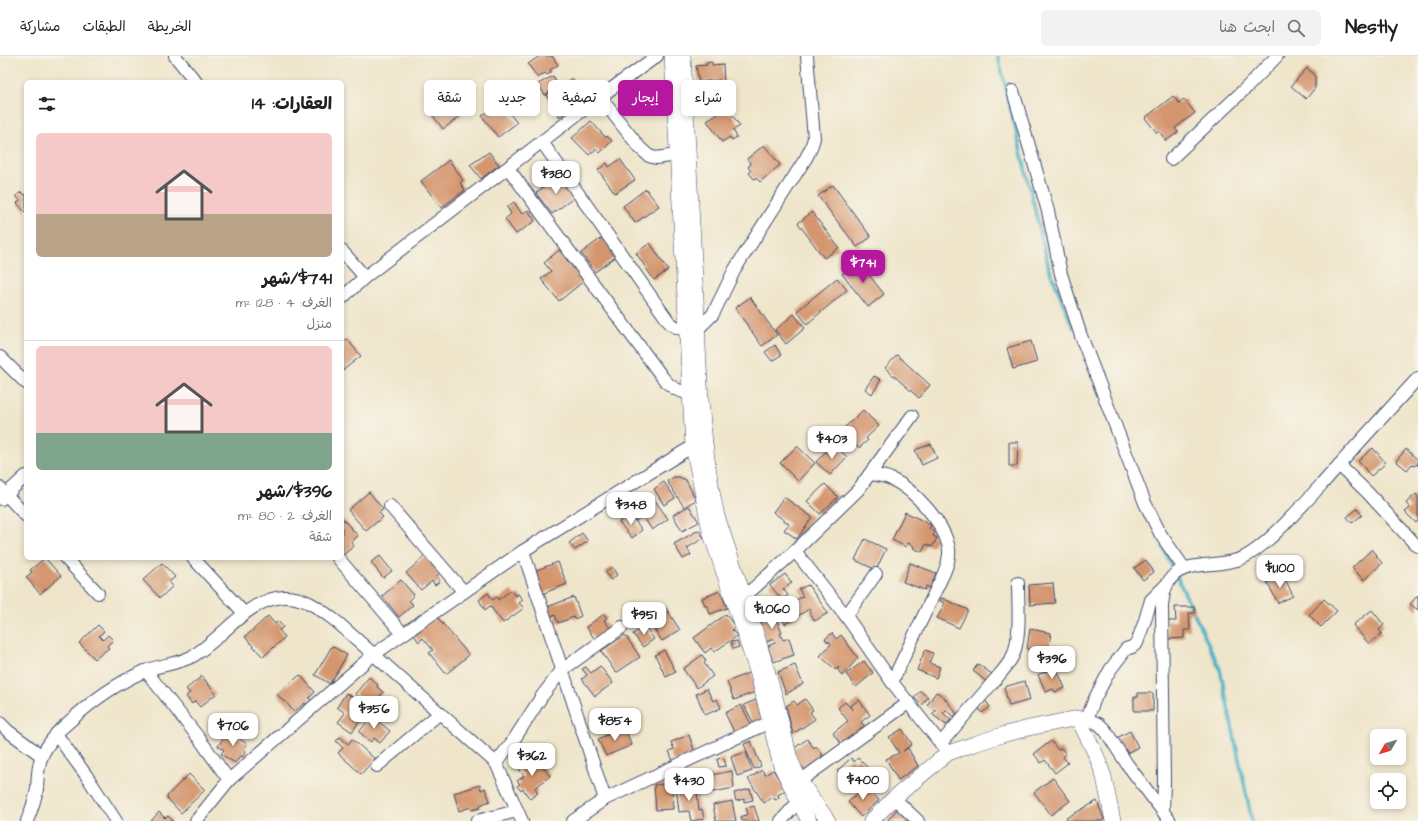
<!DOCTYPE html>
<html lang="ar">
<meta charset="utf-8">
<style>
:root{--surface:#fff;--page:#f2f2f2;--text:#202124;--muted:#757577;--line:#e0e0e0;--accent:#b5179e}
body{margin:0;font-family:"Architects Daughter","Playpen Sans Arabic",sans-serif;background:var(--page);color:var(--text);direction:rtl;height:100vh;display:flex;flex-direction:column;font-size:15px;white-space:nowrap}
*{box-sizing:border-box;margin:0}
p{font-size:13px;color:var(--muted)}
.icon{flex:none;width:22px;height:22px;fill:none;stroke:currentColor;stroke-width:2;stroke-linecap:round;stroke-linejoin:round}
.map{position:relative;flex:1;overflow:hidden;direction:ltr}
.side{position:absolute;left:24px;top:24px;width:320px;height:480px;display:flex;flex-direction:column;background:var(--surface);border-radius:6px;box-shadow:0 2px 6px #0003;direction:rtl}
.side>*{flex:none}
.guide{position:absolute;left:356px;top:24px;width:380px;height:36px;direction:rtl;display:flex;gap:8px}
.needle{width:26px;rotate:232deg}
.tools{position:absolute;left:1370px;top:673px;display:grid;gap:8px}
.tools a{display:grid;place-items:center;width:36px;height:36px;border-radius:6px;background:var(--surface);box-shadow:0 2px 6px #0003;font-size:20px}
.price{position:absolute;translate:-50% -34px;padding:0 9px;border-radius:8px;background:#fff;color:#222;font-size:13px;line-height:26px;filter:drop-shadow(0 1px 2px #0008)}
.price::after{content:'';position:absolute;left:50%;top:24px;width:12px;height:9px;margin-left:-6px;background:inherit;clip-path:polygon(0 0,100% 0,50% 100%)}
.price.current{background:var(--accent);color:#fff}
ul{padding:0;list-style:none}
li{display:grid;align-content:center;gap:8px;height:212px;padding:0 12px}
li+li{border-top:1px solid var(--line)}
li span{display:grid;place-items:center;height:124px;border-radius:6px;color:#555}
li>.icon{margin-inline-start:auto}
span .icon{width:72px;height:72px;fill:#fffc;stroke-width:1}
li b{font-size:17px}
h2{display:flex;justify-content:space-between;align-items:center;height:48px;padding:0 12px;font-size:17px}
.pill{padding:0 14px;border-radius:6px;background:var(--surface);box-shadow:0 2px 6px #0003;font-size:14px;line-height:36px}
.pill.current{background:var(--accent);color:#fff}
header{display:flex;align-items:center;gap:24px;box-sizing:border-box;height:56px;padding:0 20px;background:var(--surface);border-bottom:1px solid var(--line)}
header strong{font-size:19px}
nav{display:flex;gap:22px;margin-inline-start:auto;font-size:14px}
.search{width:280px;height:36px;background:var(--page);display:flex;align-items:center;gap:10px;box-sizing:border-box;padding:0 14px;border-radius:6px;color:var(--muted);font-size:15px}
.map>svg:first-child{display:block}
</style>
<header>
<strong>Nestly</strong>
<div class="search"><svg class="icon" aria-label="search" viewBox="0 0 24 24"><circle cx="10" cy="10" r="6"/><path d="M15 15l6 6"/></svg>ابحث هنا</div>
<nav><a>الخريطة</a><a>الطبقات</a><a>مشاركة</a></nav>
</header>
<div class="map">
<svg width="1418" height="765" viewBox="0 0 1418 765">
<rect width="100%" height="100%" fill="#f7f3e8"/>
<filter id="ink" filterUnits="userSpaceOnUse"><feTurbulence type="fractalNoise" baseFrequency=".025" numOctaves="2"/><feDisplacementMap in="SourceGraphic" scale="8" xChannelSelector="R" yChannelSelector="G"/><feConvolveMatrix kernelMatrix="1 2 1 2 8 2 1 2 1" color-interpolation-filters="sRGB"/></filter>
<filter id="wash" filterUnits="userSpaceOnUse"><feTurbulence type="fractalNoise" baseFrequency=".012" numOctaves="4" result="noise"/><feDisplacementMap in="SourceGraphic" scale="16" xChannelSelector="R" yChannelSelector="G"/><feGaussianBlur stdDeviation="0.9" result="paint"/><feColorMatrix in="noise" values="0 0 0 0 0 0 0 0 0 0 0 0 0 0 0 0 0 1.4 0 .05"/><feComposite in="paint" operator="in"/></filter>
<g filter="url(#wash)">
<rect width="100%" height="100%" fill="#efe5ca"/>
<g fill="none" stroke-linecap="round" stroke-linejoin="round">
<g stroke="#49b3c7" stroke-width="3.5">
<path d="M 998,0 L 1049,212 L 1073,272"/>
<path d="M 1163,491 L 1220,613 L 1252,765"/>
</g>
</g>
<g id="blocks">
<g fill="#d4966e">
<path d="M 540,0 L 552,0 L 558,9 L 550,14 L 551,16 L 547,19 L 545,17 L 538,22 L 528,8 Z"/>
<path d="M 712,6 L 712,9 L 723,8 L 724,26 L 718,26 L 718,25 L 720,24 L 699,26 L 696,10 L 707,9 L 706,7 Z"/>
<path d="M 1307,12 L 1315,19 L 1315,32 L 1306,43 L 1291,30 Z"/>
<path d="M 553,20 L 559,30 L 545,39 L 538,28 Z"/>
<path d="M 572,22 L 586,44 L 560,61 L 546,39 Z"/>
<path d="M 717,25 L 719,44 L 695,47 L 692,28 Z"/>
<path d="M 1173,40 L 1179,47 L 1184,43 L 1195,57 L 1175,72 L 1178,76 L 1166,85 L 1159,75 L 1157,77 L 1145,62 Z"/>
<path d="M 448,44 L 456,55 L 459,53 L 463,58 L 443,73 L 431,57 Z"/>
<path d="M 501,46 L 517,67 L 498,81 L 482,60 Z"/>
<path d="M 727,52 L 740,70 L 733,74 L 737,81 L 732,84 L 730,81 L 722,86 L 707,65 Z"/>
<path d="M 591,65 L 606,82 L 607,80 L 612,85 L 600,97 L 596,93 L 589,99 L 572,82 Z"/>
<path d="M 764,89 L 780,109 L 760,126 L 756,122 L 754,123 L 749,117 L 751,115 L 748,111 L 751,108 L 747,103 Z"/>
<path d="M 489,96 L 499,109 L 481,123 L 470,109 Z"/>
<path d="M 620,103 L 635,124 L 615,137 L 598,114 L 607,107 L 609,111 Z"/>
<path d="M 449,104 L 463,124 L 460,127 L 465,134 L 441,152 L 421,125 Z"/>
<path d="M 559,119 L 575,141 L 552,158 L 536,137 Z"/>
<path d="M 833,129 L 871,181 L 857,191 L 818,140 Z"/>
<path d="M 646,133 L 659,150 L 635,167 L 623,150 Z"/>
<path d="M 21,136 L 25,139 L 26,138 L 26,155 L 25,156 L 17,147 L 20,144 L 16,140 Z"/>
<path d="M 514,146 L 522,158 L 528,154 L 535,165 L 516,178 L 505,163 L 511,158 L 507,151 Z"/>
<path d="M 812,156 L 839,192 L 824,202 L 798,167 Z"/>
<path d="M 603,181 L 617,200 L 595,216 L 581,197 Z"/>
<path d="M 650,187 L 668,214 L 654,224 L 636,197 Z"/>
<path d="M 559,194 L 584,225 L 559,245 L 541,223 L 551,215 L 544,207 Z"/>
<path d="M 858,205 L 884,238 L 868,251 L 842,218 Z"/>
<path d="M 837,222 L 847,234 L 807,268 L 797,255 Z"/>
<path d="M 750,241 L 777,279 L 762,290 L 735,252 Z"/>
<path d="M 794,258 L 805,272 L 786,288 L 775,274 Z"/>
<path d="M 347,283 L 361,300 L 342,315 L 342,287 Z"/>
<path d="M 1031,285 L 1037,306 L 1013,313 L 1007,292 Z"/>
<path d="M 775,289 L 781,299 L 772,305 L 765,296 Z"/>
<path d="M 897,299 L 930,329 L 919,342 L 885,312 Z"/>
<path d="M 874,320 L 881,324 L 872,338 L 865,333 Z"/>
<path d="M 863,354 L 879,370 L 866,382 L 868,384 L 859,392 L 842,374 Z"/>
<path d="M 1009,386 L 1018,386 L 1017,410 L 1009,410 Z"/>
<path d="M 833,388 L 847,401 L 830,419 L 816,406 Z"/>
<path d="M 931,388 L 937,402 L 922,409 L 915,394 Z"/>
<path d="M 797,390 L 815,407 L 798,425 L 780,407 Z"/>
<path d="M 1373,392 L 1386,407 L 1371,420 L 1358,405 Z"/>
<path d="M 1406,393 L 1418,404 L 1418,410 L 1417,408 L 1414,410 L 1412,408 L 1407,414 L 1396,405 Z"/>
<path d="M 674,421 L 679,421 L 686,424 L 696,444 L 684,451 L 667,425 Z"/>
<path d="M 664,426 L 675,442 L 664,449 L 654,433 Z"/>
<path d="M 825,428 L 838,441 L 820,458 L 807,445 Z"/>
<path d="M 369,436 L 383,453 L 379,457 L 383,461 L 366,475 L 348,454 Z"/>
<path d="M 1416,438 L 1418,441 L 1418,465 L 1416,467 L 1405,456 L 1410,452 L 1406,447 Z"/>
<path d="M 652,440 L 668,463 L 652,474 L 643,460 L 636,465 L 625,451 L 631,446 L 640,457 L 636,451 Z"/>
<path d="M 784,441 L 812,461 L 797,483 L 784,474 L 789,468 L 773,456 Z"/>
<path d="M 689,450 L 699,466 L 682,475 L 673,459 Z"/>
<path d="M 1357,453 L 1362,459 L 1352,467 L 1347,461 Z"/>
<path d="M 905,456 L 931,469 L 929,473 L 935,476 L 933,480 L 937,482 L 932,491 L 926,488 L 922,496 L 913,492 L 914,490 L 908,487 L 906,491 L 892,484 Z"/>
<path d="M 630,458 L 642,474 L 632,482 L 619,466 Z"/>
<path d="M 342,463 L 343,463 L 358,480 L 351,486 L 354,490 L 342,500 Z"/>
<path d="M 699,474 L 704,482 L 687,492 L 691,499 L 683,503 L 674,488 Z"/>
<path d="M 582,477 L 588,485 L 575,494 L 569,487 Z"/>
<path d="M 865,483 L 886,493 L 876,514 L 855,504 Z"/>
<path d="M 1372,493 L 1377,499 L 1376,500 L 1382,507 L 1364,524 L 1352,512 Z"/>
<path d="M 426,499 L 441,516 L 436,520 L 440,525 L 435,529 L 432,525 L 421,534 L 406,517 Z"/>
<path d="M 380,500 L 392,515 L 383,522 L 371,506 Z"/>
<path d="M 45,502 L 61,520 L 40,538 L 26,521 L 32,516 L 30,514 Z"/>
<path d="M 1146,504 L 1154,516 L 1143,524 L 1134,512 Z"/>
<path d="M 558,506 L 567,528 L 542,538 L 534,515 Z"/>
<path d="M 162,507 L 175,521 L 169,526 L 173,530 L 160,542 L 143,524 Z"/>
<path d="M 910,507 L 936,517 L 931,532 L 926,530 L 925,534 L 903,526 Z"/>
<path d="M 612,511 L 617,519 L 611,524 L 605,516 Z"/>
<path d="M 785,518 L 792,527 L 783,533 L 788,539 L 782,544 L 770,529 Z"/>
<path d="M 1283,518 L 1293,540 L 1278,547 L 1267,526 Z"/>
<path d="M 401,524 L 414,539 L 409,544 L 413,549 L 399,561 L 382,540 Z"/>
<path d="M 1053,527 L 1055,547 L 1030,549 L 1029,529 Z"/>
<path d="M 808,529 L 828,557 L 815,565 L 809,556 L 811,556 L 809,553 L 785,568 L 778,556 L 777,557 L 774,552 L 803,541 L 799,533 Z"/>
<path d="M 511,534 L 515,540 L 518,538 L 523,544 L 519,547 L 524,552 L 503,567 L 490,550 L 485,554 L 479,544 L 488,537 L 493,544 L 497,541 L 498,544 Z"/>
<path d="M 720,535 L 727,552 L 710,558 L 707,550 L 705,550 L 702,542 Z"/>
<path d="M 1418,539 L 1418,554 L 1410,548 Z"/>
<path d="M 574,541 L 581,560 L 575,563 L 574,561 L 558,567 L 555,559 L 550,561 L 547,551 Z"/>
<path d="M 767,541 L 782,577 L 780,578 L 783,584 L 789,582 L 794,599 L 773,606 L 768,590 L 775,587 L 774,583 L 766,586 L 760,570 L 762,569 L 761,566 L 758,567 L 751,548 Z"/>
<path d="M 942,542 L 968,554 L 959,572 L 937,562 L 945,547 L 940,545 Z"/>
<path d="M 1324,543 L 1337,555 L 1321,571 L 1309,559 Z"/>
<path d="M 665,551 L 680,574 L 662,585 L 650,567 L 656,563 L 653,558 Z"/>
<path d="M 1175,551 L 1195,551 L 1195,557 L 1189,557 L 1190,574 L 1184,574 L 1184,582 L 1168,583 L 1167,565 L 1176,565 Z"/>
<path d="M 1372,554 L 1384,569 L 1379,574 L 1382,577 L 1369,588 L 1353,569 Z"/>
<path d="M 604,558 L 607,562 L 604,564 L 612,575 L 597,586 L 586,571 Z"/>
<path d="M 726,558 L 735,571 L 732,574 L 737,580 L 714,596 L 711,592 L 705,597 L 694,582 Z"/>
<path d="M 268,560 L 275,568 L 278,565 L 283,571 L 279,574 L 285,581 L 263,601 L 245,581 Z"/>
<path d="M 437,561 L 469,599 L 446,618 L 429,597 L 433,594 L 423,582 L 419,586 L 414,579 Z"/>
<path d="M 98,569 L 104,575 L 99,580 L 103,584 L 108,579 L 113,584 L 107,590 L 109,592 L 95,603 L 79,587 Z"/>
<path d="M 645,570 L 654,583 L 643,591 L 633,578 Z"/>
<path d="M 1030,573 L 1051,577 L 1048,596 L 1027,593 Z"/>
<path d="M 832,577 L 836,583 L 841,579 L 858,602 L 842,620 L 838,614 L 839,612 L 838,611 L 836,614 L 820,600 L 831,588 L 829,585 L 828,587 L 825,583 Z"/>
<path d="M 625,579 L 640,601 L 616,617 L 601,595 Z"/>
<path d="M 737,585 L 739,591 L 733,593 L 731,586 Z"/>
<path d="M 332,590 L 347,599 L 330,628 L 315,619 Z"/>
<path d="M 664,594 L 676,616 L 666,621 L 655,599 Z"/>
<path d="M 925,594 L 933,597 L 929,607 L 940,611 L 936,622 L 917,614 Z"/>
<path d="M 702,599 L 706,605 L 704,607 L 713,620 L 697,632 L 683,613 Z"/>
<path d="M 864,605 L 873,617 L 856,631 L 846,618 Z"/>
<path d="M 978,608 L 993,619 L 987,626 L 973,615 Z"/>
<path d="M 795,609 L 803,628 L 786,638 L 778,616 Z"/>
<path d="M 600,610 L 613,627 L 595,640 L 582,623 L 587,619 L 582,613 L 586,611 L 591,617 Z"/>
<path d="M 1056,611 L 1065,632 L 1055,636 L 1053,633 L 1046,636 L 1038,619 Z"/>
<path d="M 751,616 L 758,635 L 734,644 L 727,626 Z"/>
<path d="M 300,619 L 315,636 L 309,642 L 311,645 L 306,649 L 305,647 L 294,656 L 285,645 L 284,646 L 277,638 Z"/>
<path d="M 202,620 L 216,638 L 200,651 L 195,645 L 192,648 L 186,640 L 190,637 L 186,633 Z"/>
<path d="M 369,621 L 378,629 L 377,631 L 383,636 L 372,651 L 355,638 Z"/>
<path d="M 1025,625 L 1030,644 L 1009,650 L 1004,631 Z"/>
<path d="M 707,633 L 713,645 L 717,643 L 721,652 L 705,659 L 696,638 Z"/>
<path d="M 920,635 L 928,641 L 922,649 L 914,642 Z"/>
<path d="M 936,636 L 943,640 L 957,658 L 953,661 L 946,654 L 943,657 L 951,664 L 946,669 L 932,658 L 936,655 L 927,649 Z"/>
<path d="M 346,637 L 368,652 L 352,676 L 338,666 L 345,657 L 337,651 Z"/>
<path d="M 1138,637 L 1153,637 L 1153,655 L 1134,655 L 1134,641 L 1138,641 Z"/>
<path d="M 760,642 L 767,664 L 755,670 L 744,649 Z"/>
<path d="M 805,643 L 813,654 L 810,656 L 815,663 L 793,678 L 786,650 L 794,645 L 797,649 Z"/>
<path d="M 859,644 L 870,659 L 861,666 L 867,673 L 844,692 L 833,677 L 848,665 L 838,652 L 845,646 L 853,654 L 850,650 Z"/>
<path d="M 985,644 L 990,651 L 982,657 L 977,650 Z"/>
<path d="M 741,649 L 752,670 L 735,678 L 725,657 Z"/>
<path d="M 372,660 L 390,675 L 380,687 L 374,682 L 371,686 L 359,676 Z"/>
<path d="M 624,671 L 632,689 L 606,700 L 598,683 Z"/>
<path d="M 902,673 L 912,688 L 903,695 L 908,692 L 918,710 L 898,724 L 886,703 L 899,697 L 889,681 Z"/>
<path d="M 228,675 L 247,688 L 244,694 L 246,695 L 243,701 L 240,700 L 235,707 L 221,698 L 224,694 L 218,690 Z"/>
<path d="M 1130,675 L 1138,691 L 1123,699 L 1115,683 Z"/>
<path d="M 689,679 L 695,697 L 673,705 L 669,695 L 674,693 L 671,686 Z"/>
<path d="M 340,681 L 348,688 L 352,683 L 375,703 L 361,718 L 338,697 L 343,692 L 336,685 Z"/>
<path d="M 807,683 L 814,692 L 816,690 L 823,699 L 821,700 L 823,704 L 806,715 L 799,707 L 793,693 Z"/>
<path d="M 751,685 L 761,710 L 754,713 L 744,688 Z"/>
<path d="M 1051,685 L 1058,694 L 1061,692 L 1066,698 L 1063,701 L 1068,707 L 1055,717 L 1045,704 L 1041,707 L 1034,698 Z"/>
<path d="M 746,696 L 752,715 L 737,720 L 731,701 Z"/>
<path d="M 535,701 L 550,720 L 535,732 L 538,737 L 530,743 L 523,733 L 521,735 L 517,730 L 520,728 L 517,725 L 524,720 L 519,713 Z"/>
<path d="M 724,702 L 726,710 L 719,711 L 717,703 Z"/>
<path d="M 851,702 L 854,706 L 858,702 L 873,717 L 855,734 L 837,715 Z"/>
<path d="M 762,714 L 765,719 L 773,714 L 786,734 L 778,739 L 779,742 L 775,744 L 773,741 L 764,747 L 748,723 Z"/>
<path d="M 732,715 L 734,732 L 713,736 L 712,728 L 707,729 L 706,720 Z"/>
<path d="M 189,718 L 205,734 L 181,757 L 166,741 Z"/>
<path d="M 1053,722 L 1070,745 L 1051,759 L 1034,736 Z"/>
<path d="M 672,728 L 673,753 L 656,754 L 654,729 Z"/>
<path d="M 480,729 L 481,734 L 485,732 L 490,745 L 480,749 L 480,752 L 472,754 L 471,751 L 459,755 L 454,737 Z"/>
<path d="M 692,729 L 693,736 L 697,736 L 699,754 L 702,753 L 704,763 L 691,765 L 689,755 L 679,756 L 676,730 Z"/>
<path d="M 865,730 L 879,744 L 861,761 L 848,746 Z"/>
<path d="M 750,733 L 753,744 L 744,746 L 744,743 L 736,745 L 734,737 Z"/>
<path d="M 732,745 L 736,765 L 716,765 L 713,749 Z"/>
<path d="M 1097,745 L 1104,763 L 1102,765 L 1068,765 L 1066,762 Z"/>
<path d="M 754,750 L 759,765 L 742,765 L 741,761 L 748,758 L 746,752 Z"/>
<path d="M 897,753 L 910,765 L 887,765 Z"/>
<path d="M 159,756 L 165,762 L 168,760 L 173,765 L 151,765 Z"/>
</g>
</g>
</g>
<g filter="url(#ink)">
<use href="#blocks" fill-opacity="0" stroke="#3b4a6e" stroke-width="1"/>
<g fill="none" stroke-linecap="round" stroke-linejoin="round">
<g stroke="#3b4a6e" stroke-width="14">
<g id="minor">
<path d="M 175,0 L 196,26"/>
<path d="M 1013,35 L 1048,155 L 1061,218 L 1081,280 L 1145,447 L 1161,479 L 1184,512"/>
<path d="M 600,41 L 640,92 L 649,100 L 656,102 L 677,99"/>
<path d="M 542,86 L 669,266 C 677,274 687,274 697,274 L 713,258 L 735,213 L 806,102 L 811,92 L 814,82 L 807,0"/>
<path d="M 1171,103 L 1248,30 L 1277,0"/>
<path d="M 508,112 L 663,322 C 671,332 678,335 691,338"/>
<path d="M 342,195 L 365,221"/>
<path d="M 342,242 L 365,221 L 600,41 L 657,0"/>
<path d="M 0,301 L 26,327"/>
<path d="M 1339,409 L 1367,436 L 1414,487 L 1418,490"/>
<path d="M 870,418 C 877,419 885,420 891,423 C 914,433 945,468 949,493 C 950,502 947,509 944,517 L 892,626"/>
<path d="M 0,432 L 26,460"/>
<path d="M 1,443 L 26,420"/>
<path d="M 390,450 L 464,536"/>
<path d="M 523,495 L 605,743"/>
<path d="M 795,495 L 846,560 L 892,626 L 948,697"/>
<path d="M 65,502 L 98,537"/>
<path d="M 193,502 L 244,557"/>
<path d="M 338,502 L 403,578"/>
<path d="M 744,541 L 795,495 L 858,434 L 912,360"/>
<path d="M 846,560 L 876,518"/>
<path d="M 146,615 L 198,681 L 229,724"/>
<path d="M 1080,662 L 1087,663 L 1099,668 L 1105,674 L 1127,708 L 1170,765"/>
<path d="M 1087,663 L 1095,642 L 1110,614 L 1126,593 L 1132,591 L 1137,587 L 1145,564 L 1151,544 L 1166,529"/>
<path d="M 0,667 L 8,675 L 42,700"/>
<path d="M 56,678 L 86,719 L 116,765"/>
<path d="M 941,687 L 1000,618 C 1005,612 1011,605 1014,597 C 1021,575 1018,550 1018,527"/>
<path d="M 496,707 L 513,685 L 542,640 L 562,614 L 622,571"/>
<path d="M 377,710 L 440,657"/>
<path d="M 800,725 L 908,647"/>
<path d="M 894,742 L 918,765"/>
<path d="M 1163,755 L 1164,726 L 1162,550 C 1166,499 1202,514 1237,504 C 1262,497 1303,448 1322,428 C 1354,392 1386,357 1418,322"/>
<path d="M 27,765 C 31,755 35,744 37,733 C 38,722 37,711 42,700 C 45,693 50,686 55,680 C 58,674 65,670 70,665 C 92,645 117,627 145,615 C 160,609 177,608 191,601 C 222,584 246,543 284,541 C 305,540 321,554 337,566 L 496,707 L 522,765"/>
<path d="M 196,765 L 229,724 L 373,599 L 523,495 L 693,390 L 700,387"/>
<path d="M 477,765 L 517,755"/>
<path d="M 573,765 L 605,743 L 770,666"/>
<path d="M 781,765 L 799,745"/>
</g>
</g>
<g stroke="#3b4a6e" stroke-width="16">
<g id="major">
<path d="M 672,0 L 693,390 L 710,475 L 757,615 L 781,710 L 809,765"/>
<path d="M 683,0 C 688,81 692,162 696,243 C 699,315 701,389 717,460 L 757,580 L 776,645 L 790,703 L 800,725 L 828,765"/>
<path d="M 871,765 L 894,742 L 948,697 L 977,687 L 1002,679 L 1029,672 L 1078,662 L 1097,701 L 1104,721 L 1113,765"/>
</g>
</g>
<use href="#minor" stroke="#fff" stroke-width="12"/>
<use href="#major" stroke="#fff" stroke-width="15"/>
</g>
</g>
</svg>
<div class="tools">
<a><svg class="needle" viewBox="-14 -14 28 28"><path d="M0-13l5 13h-10z" fill="#e53935"/><path d="M0 13l5-13h-10z" fill="#757577"/></svg></a>
<a><svg class="icon" aria-label="locate" viewBox="0 0 24 24"><circle cx="12" cy="12" r="6"/><path d="M12 2v4M12 18v4M2 12h4M18 12h4"/></svg></a>
</div>
<b class="price" style="left:556px;top:139px">$380</b>
<b class="price current" style="left:863px;top:228px">$741</b>
<b class="price" style="left:832px;top:404px">$403</b>
<b class="price" style="left:631px;top:470px">$348</b>
<b class="price" style="left:1280px;top:533px">$1,100</b>
<b class="price" style="left:772px;top:574px">$1,060</b>
<b class="price" style="left:644px;top:580px">$951</b>
<b class="price" style="left:1052px;top:624px">$396</b>
<b class="price" style="left:374px;top:674px">$356</b>
<b class="price" style="left:615px;top:686px">$854</b>
<b class="price" style="left:233px;top:691px">$706</b>
<b class="price" style="left:532px;top:721px">$362</b>
<b class="price" style="left:863px;top:745px">$400</b>
<b class="price" style="left:689px;top:746px">$430</b>
<div class="guide">
<a class="pill">شراء</a>
<a class="pill current">إيجار</a>
<a class="pill">تصفية</a>
<a class="pill">جديد</a>
<a class="pill">شقة</a>
</div>
<section class="side">
<h2>العقارات: 14<svg class="icon" aria-label="filters" viewBox="0 0 24 24"><path d="M4 7h16M4 17h16"/><circle cx="9" cy="7" r="2"/><circle cx="15" cy="17" r="2"/></svg></h2>
<ul>
<li><span style="background:linear-gradient(#f6c9c9 65%,#b9a48a 0)"><svg class="icon" aria-label="home" viewBox="0 0 24 24"><path d="M3 11l9-7 9 7M6 9v11h12V9"/></svg></span><div><b>$741/شهر</b><p>الغرف: 4 · 128 m²</p><p>منزل</p></div></li>
<li><span style="background:linear-gradient(#f6c9c9 70%,#7fa58c 0)"><svg class="icon" aria-label="home" viewBox="0 0 24 24"><path d="M3 11l9-7 9 7M6 9v11h12V9"/></svg></span><div><b>$396/شهر</b><p>الغرف: 2 · 80 m²</p><p>شقة</p></div></li>
</ul>
</section>
</div>
